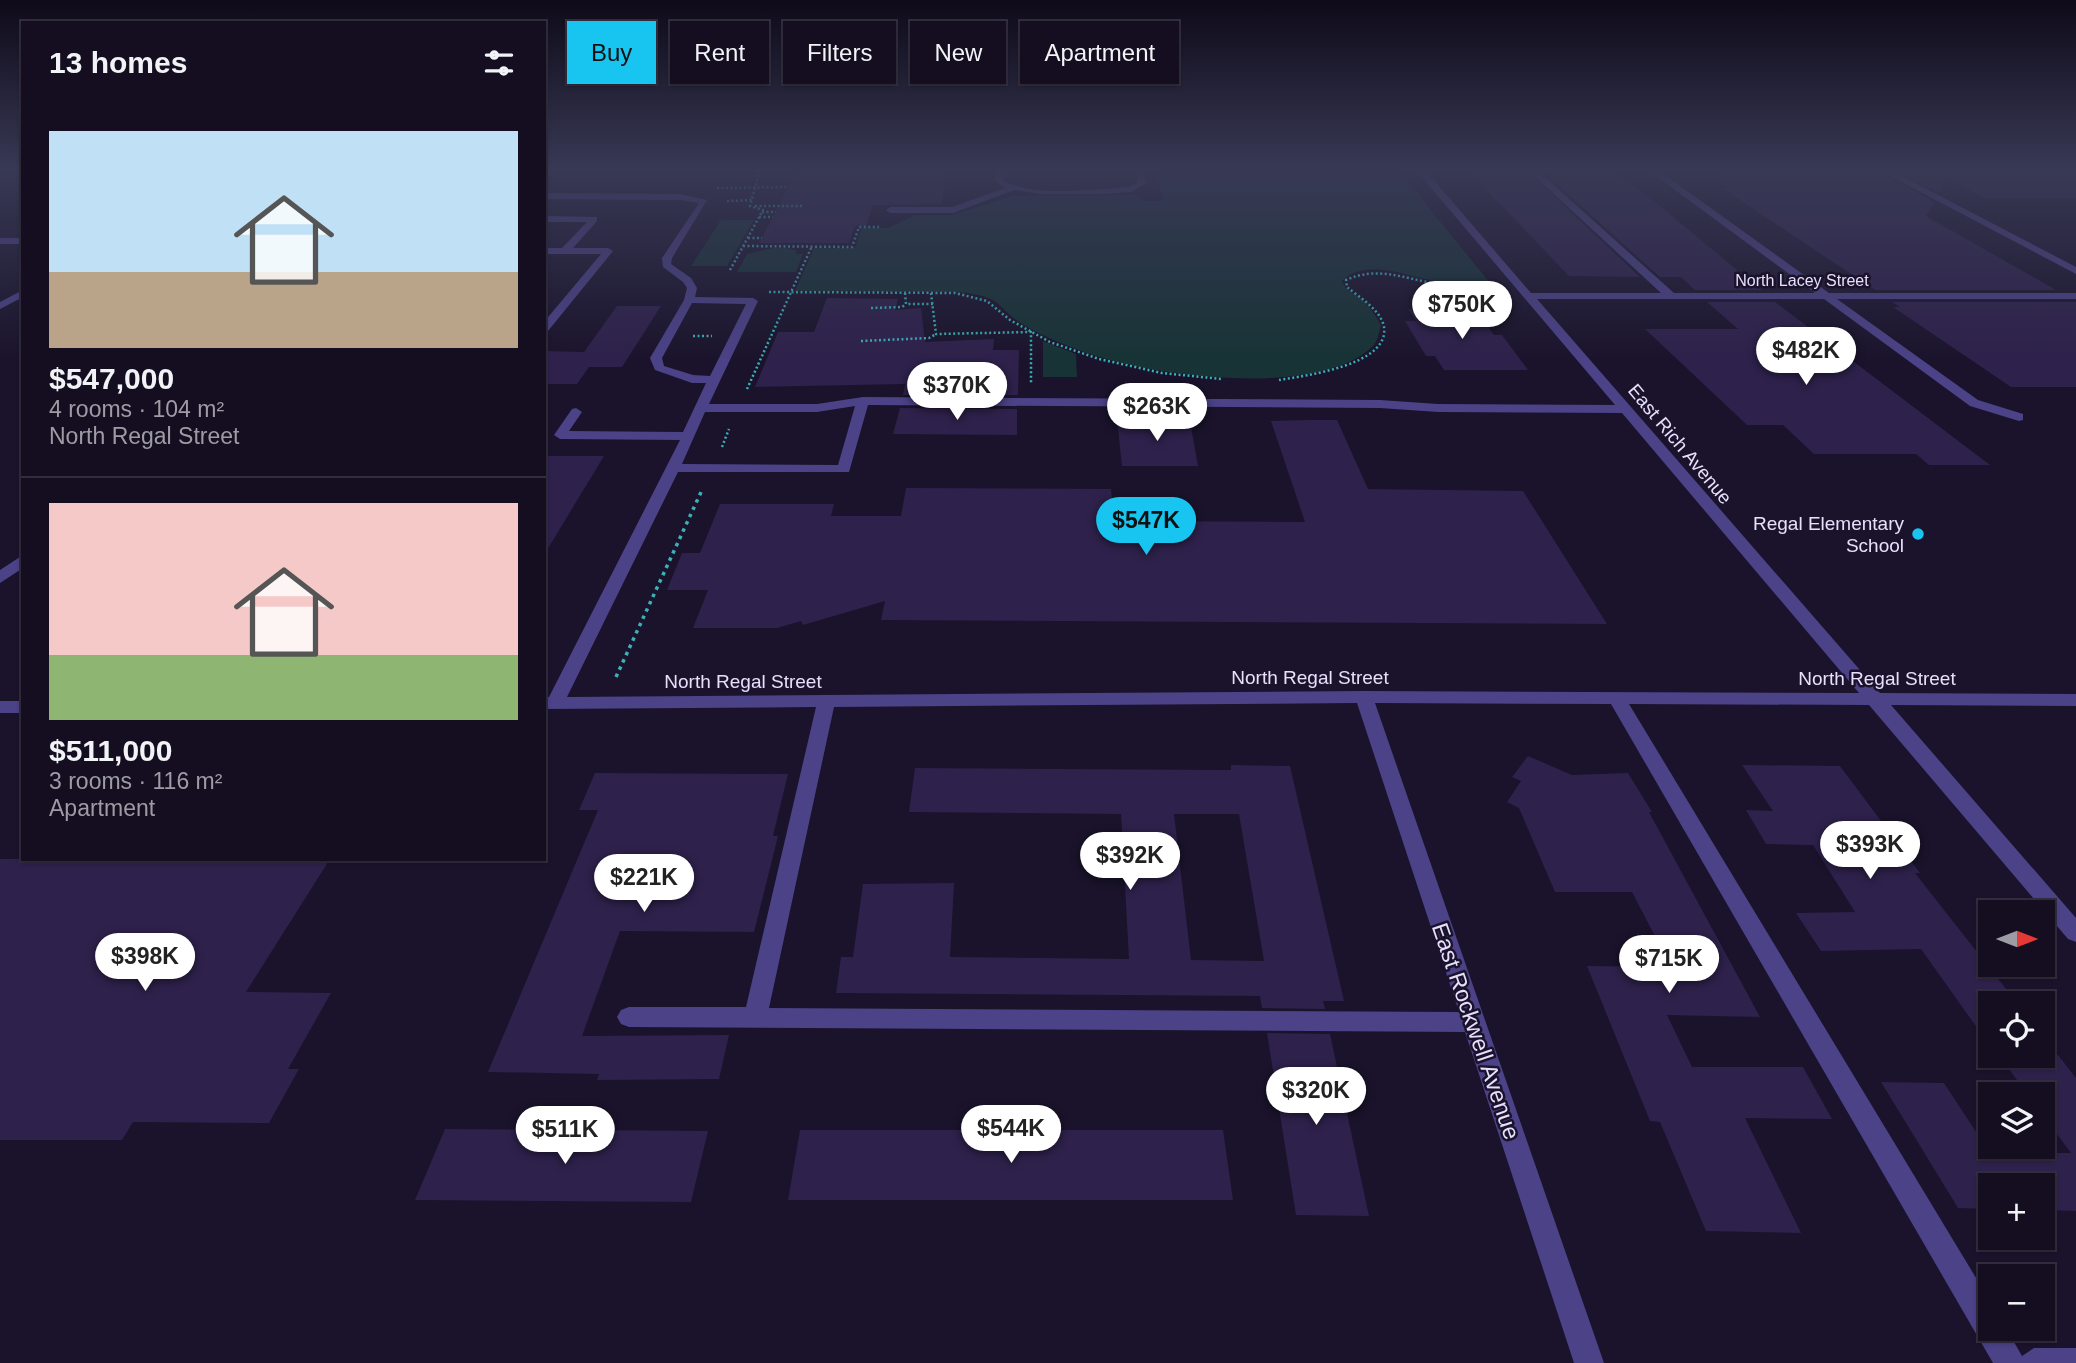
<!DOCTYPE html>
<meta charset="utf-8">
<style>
:root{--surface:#140e20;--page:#211c2d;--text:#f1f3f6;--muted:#9d9ca5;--line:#332e3e;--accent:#18c5f1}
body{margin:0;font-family:Arial,sans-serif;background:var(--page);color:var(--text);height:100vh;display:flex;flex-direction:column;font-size:26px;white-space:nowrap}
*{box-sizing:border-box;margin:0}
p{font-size:23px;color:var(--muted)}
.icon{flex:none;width:38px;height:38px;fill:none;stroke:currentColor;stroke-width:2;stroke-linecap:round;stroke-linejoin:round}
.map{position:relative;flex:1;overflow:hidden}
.details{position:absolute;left:21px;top:21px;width:525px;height:840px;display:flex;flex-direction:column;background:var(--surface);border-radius:0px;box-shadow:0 2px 5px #0004,0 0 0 2px var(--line)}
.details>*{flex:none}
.top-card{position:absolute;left:567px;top:21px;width:665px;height:63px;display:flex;gap:14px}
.needle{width:46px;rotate:90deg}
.tools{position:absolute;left:1978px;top:900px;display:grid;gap:14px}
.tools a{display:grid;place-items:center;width:77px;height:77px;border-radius:0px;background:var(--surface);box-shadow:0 2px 5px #0004,0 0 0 2px var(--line);font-size:35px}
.price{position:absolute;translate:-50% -60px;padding:0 16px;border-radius:24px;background:#fff;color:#222;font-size:23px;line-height:46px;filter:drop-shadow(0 2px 4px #0008)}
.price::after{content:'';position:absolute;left:50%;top:42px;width:21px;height:16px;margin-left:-10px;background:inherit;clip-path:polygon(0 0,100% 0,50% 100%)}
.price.active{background:var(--accent);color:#111}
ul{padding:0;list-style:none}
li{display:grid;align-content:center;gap:14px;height:371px;padding:0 28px}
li+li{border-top:2px solid var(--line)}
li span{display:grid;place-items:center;height:217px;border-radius:0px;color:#555}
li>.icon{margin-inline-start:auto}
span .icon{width:126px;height:126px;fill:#fffc;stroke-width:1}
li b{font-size:30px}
h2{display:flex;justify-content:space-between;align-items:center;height:84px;padding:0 28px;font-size:30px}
.tag{padding:0 24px;border-radius:0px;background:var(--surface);box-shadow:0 2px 5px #0004,0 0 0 2px var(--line);font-size:24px;line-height:63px}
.tag.active{background:var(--accent);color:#111}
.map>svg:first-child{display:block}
</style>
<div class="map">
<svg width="2076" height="1363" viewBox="0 0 2076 1363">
<rect width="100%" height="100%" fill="#1a132b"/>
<g fill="#173335">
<path d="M 1154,170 L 1398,170 L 1490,283 C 1475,283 1459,284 1445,283 C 1415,279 1366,256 1342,281 C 1345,290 1351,291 1359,297 C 1369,304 1375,315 1381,325 C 1379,332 1378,340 1374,345 C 1321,400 1149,376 1084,352 C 1062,344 1040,335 1020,323 C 1011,317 1004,309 996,302 C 984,294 968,293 955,292 L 795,291 L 814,248 L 855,248 L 862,228 L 888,228 L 915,215 L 951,215 L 1013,196 L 1140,195 L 1142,201 L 1162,201 L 1161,196 L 1165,195 L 1161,193 Z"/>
<path d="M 721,220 L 754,220 L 727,266 L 691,266 Z"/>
<path d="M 773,248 L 788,248 L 797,251 L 796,254 L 803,254 L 796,272 L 737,272 L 747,254 Z"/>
<path d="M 1043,341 L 1076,354 L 1077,377 L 1043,377 Z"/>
</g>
<g fill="#2e214b" fill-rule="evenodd">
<path d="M 798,170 L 948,170 L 941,204 L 873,205 L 866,226 L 855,226 L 849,243 L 759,243 Z"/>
<path d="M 1468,170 L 1526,170 L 1640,277 L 1569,276 Z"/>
<path d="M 1541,170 L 1611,170 L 1655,202 L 1761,290 L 1695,290 L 1681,277 L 1660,277 Z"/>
<path d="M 1711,170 L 1876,170 L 1934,202 L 1926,216 L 2056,290 L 1875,290 L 1722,188 L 1729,188 L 1714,177 L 1722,177 Z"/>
<path d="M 1896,170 L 2076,170 L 2076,198 L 1986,198 L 1947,178 L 1939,193 Z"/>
<path d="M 827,298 L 898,299 L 895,310 L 921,308 L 925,342 L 994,339 L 993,350 L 1019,350 L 1018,395 L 903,395 L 905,384 L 755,387 L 778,332 L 814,332 Z"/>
<path d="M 1707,302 L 1775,302 L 1990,465 L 1929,465 L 1916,454 L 1814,454 L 1783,425 L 1747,425 L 1645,329 L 1738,329 Z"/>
<path d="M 1892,302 L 2076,302 L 2076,387 L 2011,387 L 1893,307 L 1900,307 Z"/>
<path d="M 617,306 L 661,306 L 622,367 L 589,367 L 577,384 L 544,384 L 544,351 L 584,352 Z"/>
<path d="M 1408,309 L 1476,310 L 1494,335 L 1502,335 L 1528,370 L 1444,370 L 1435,356 L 1426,356 L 1405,321 L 1416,321 Z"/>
<path d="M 900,408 L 1017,409 L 1017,435 L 893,434 Z"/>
<path d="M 1117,420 L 1190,421 L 1198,466 L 1122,466 Z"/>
<path d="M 1308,420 L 1337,420 L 1368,489 L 1523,491 L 1607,624 L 881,620 L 885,601 L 803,625 L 801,621 L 777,628 L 693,628 L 708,590 L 667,590 L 682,553 L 700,553 L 720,504 L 834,504 L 831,516 L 901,516 L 906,488 L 1111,489 L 1114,521 L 1305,522 L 1271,421 Z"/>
<path d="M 544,456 L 604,456 L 544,555 Z"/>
<path d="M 1528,756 L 1572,775 L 1628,773 L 1652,812 L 1649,812 L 1760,1017 L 1667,1015 L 1692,1067 L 1803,1067 L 1832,1119 L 1745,1118 L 1801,1233 L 1706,1231 L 1660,1122 L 1650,1121 L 1587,966 L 1671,967 L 1632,892 L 1555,892 L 1519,808 L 1507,802 L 1521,781 L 1512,777 Z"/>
<path d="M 1231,765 L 1290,766 L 1344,1001 L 1323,1001 L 1325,1009 L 1262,1008 L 1260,996 L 836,993 L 841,957 L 853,957 L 863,884 L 954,883 L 950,957 L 1129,959 L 1121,814 L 909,812 L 915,768 L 1231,770 ZM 1174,814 L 1239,814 L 1264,961 L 1191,960 Z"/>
<path d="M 1742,765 L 1840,766 L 1920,873 L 1915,873 L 2017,1003 L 1990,1003 L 1990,1046 L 1921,949 L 1821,951 L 1796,913 L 1855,912 L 1813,845 L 1766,844 L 1746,810 L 1773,811 Z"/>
<path d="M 595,773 L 788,774 L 773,836 L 778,836 L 754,932 L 620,931 L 582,1036 L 729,1035 L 719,1079 L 597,1080 L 599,1074 L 488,1072 L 598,810 L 579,810 Z"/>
<path d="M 0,859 L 330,859 L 246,992 L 331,993 L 288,1069 L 299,1069 L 269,1123 L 133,1122 L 122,1140 L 0,1140 Z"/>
<path d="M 1267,1033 L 1330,1034 L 1369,1216 L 1296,1215 Z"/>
<path d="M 1999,1055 L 2058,1055 L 2076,1078 L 2076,1211 L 2042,1210 L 2042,1185 L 1990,1185 L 1990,1209 L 1958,1208 L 1881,1082 L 1944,1083 L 1990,1153 L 2071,1153 L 2042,1114 L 2042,1094 L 2027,1094 Z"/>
<path d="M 445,1129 L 584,1130 L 708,1131 L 691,1202 L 415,1200 Z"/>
<path d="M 800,1130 L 1223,1130 L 1233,1200 L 788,1200 Z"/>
</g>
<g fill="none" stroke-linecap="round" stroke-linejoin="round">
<g stroke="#39b2b8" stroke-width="2.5" stroke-dasharray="2 2.5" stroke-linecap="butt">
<path d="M 717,188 L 786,187"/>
<path d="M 727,201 L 752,200"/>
<path d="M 755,206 L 803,206"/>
<path d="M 762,212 L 776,212"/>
<path d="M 759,217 L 773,217"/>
<path d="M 748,238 L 762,238"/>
<path d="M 743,246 L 852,247 L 859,227 L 879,227"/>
<path d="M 730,270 L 763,210 L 750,206 L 760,170"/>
<path d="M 769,292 L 955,293 L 987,301 L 1010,320 L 1050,342 L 1099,359 L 1162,373 L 1221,379"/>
<path d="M 905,293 L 906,304 L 933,304"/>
<path d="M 931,293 L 936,334 L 1031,332 L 1031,384"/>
<path d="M 871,308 L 902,307 L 906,304"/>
<path d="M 693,336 L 712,336"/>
<path d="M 861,341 L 929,338 L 936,334"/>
<path d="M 1279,380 C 1304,376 1390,365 1384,327 C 1381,310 1359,297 1347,287 L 1346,280 C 1377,266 1402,278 1433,283 C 1451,286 1471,285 1489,285"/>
<path d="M 747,389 L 812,246"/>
<path d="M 722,447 L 729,429"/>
</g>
<path stroke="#39b2b8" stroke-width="3.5" stroke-dasharray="3.5 4.5" stroke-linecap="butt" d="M 616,677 L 702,490"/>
<g fill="#4b4287" fill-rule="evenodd">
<path d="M 996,170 L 1004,170 L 1003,180 C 1032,198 1095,189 1129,187 L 1138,182 L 1135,170 L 1143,170 L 1146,183 L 1131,192 L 1102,194 L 1041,194 L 1014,190 L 953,213 L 890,213 L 886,210 L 890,207 L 952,207 L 1005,188 L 995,181 Z"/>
<path d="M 1416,170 L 1425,170 L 1531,293 L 1661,293 L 1528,170 L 1537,170 L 1674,293 L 1815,293 L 1648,170 L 1658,170 L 1829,293 L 2076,293 L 2076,299 L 1837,299 L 1978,400 L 2023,414 L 2023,420 L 2019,421 L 1970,406 L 1824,299 L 1537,299 L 1880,693 L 2076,694 L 2076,706 L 1891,705 L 2076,918 L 2076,942 L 2068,939 L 1869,705 L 1629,704 L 1990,1301 L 1990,1328 L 2006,1328 L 2022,1356 L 2034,1348 L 2076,1348 L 2076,1363 L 1993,1363 L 1611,704 L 1375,703 L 1604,1363 L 1574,1363 L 1465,1032 L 629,1027 L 621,1024 L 617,1017 L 621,1010 L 629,1007 L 746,1007 L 816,707 L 544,709 L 544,697 L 549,697 L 680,440 L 560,439 L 554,435 L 572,409 L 576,408 L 582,412 L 569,431 L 683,432 L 706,383 L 692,383 L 655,370 L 650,358 L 684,300 L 687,288 L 683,282 L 663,267 L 662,258 L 699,203 L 680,200 L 544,199 L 544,193 L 680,194 L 707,200 L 672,258 L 671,264 L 691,278 L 697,288 L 695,297 L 753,298 L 758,301 L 709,404 L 817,404 L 863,397 L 1380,400 L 1438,404 L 1615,405 ZM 692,303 L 746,304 L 710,376 L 693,375 L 664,366 L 662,358 ZM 868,405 L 1380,408 L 1438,412 L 1622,413 L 1859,693 L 1364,691 L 567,697 L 678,472 L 849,472 ZM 855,406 L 838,465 L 682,464 L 705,412 L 817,412 ZM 1357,703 L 1459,1012 L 769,1008 L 834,707 Z"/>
<path d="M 1879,170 L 1890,170 L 2076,267 L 2076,274 Z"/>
<path d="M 544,216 L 597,217 L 597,221 L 573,248 L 608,248 L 613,251 L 548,331 L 544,332 L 544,322 L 601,254 L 544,254 L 544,248 L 562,248 L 587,222 L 544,222 Z"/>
<rect x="0" y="238" width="23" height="6"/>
<path d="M 23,290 L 23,297 L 0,309 L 0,302 Z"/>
<path d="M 23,555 L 23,568 L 0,583 L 0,570 Z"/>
<rect x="0" y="701" width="23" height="12"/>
</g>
</g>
<linearGradient id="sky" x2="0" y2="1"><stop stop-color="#0e0a18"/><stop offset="0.47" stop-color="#383955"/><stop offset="1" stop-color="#383955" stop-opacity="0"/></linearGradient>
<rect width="2076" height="361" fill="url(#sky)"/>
<circle fill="#18c5f1" stroke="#1a132b" stroke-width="2.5" cx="1918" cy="534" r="7"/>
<g text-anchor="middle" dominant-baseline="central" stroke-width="5" stroke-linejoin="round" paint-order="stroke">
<g font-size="16" fill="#e6e0fd" stroke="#1a132b">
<text x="1802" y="280">North Lacey Street</text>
</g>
<g font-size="19" fill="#e6e0fd" stroke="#1a132b">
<text transform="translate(1680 444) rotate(50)">East Rich Avenue</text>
<text x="1310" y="677">North Regal Street</text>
<text x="1877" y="678">North Regal Street</text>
<text x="743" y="681">North Regal Street</text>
</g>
<g font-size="19" fill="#e6e0fd" stroke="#1a132b" text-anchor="end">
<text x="1904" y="523">Regal Elementary<tspan x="1904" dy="22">School</tspan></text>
</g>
<g font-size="23" fill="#e6e0fd" stroke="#1a132b">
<text transform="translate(1476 1031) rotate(71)">East Rockwell Avenue</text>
</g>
</g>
</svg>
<div class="tools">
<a><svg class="needle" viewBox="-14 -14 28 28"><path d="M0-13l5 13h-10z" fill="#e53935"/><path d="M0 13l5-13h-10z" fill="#9d9ca5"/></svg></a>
<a><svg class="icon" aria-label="locate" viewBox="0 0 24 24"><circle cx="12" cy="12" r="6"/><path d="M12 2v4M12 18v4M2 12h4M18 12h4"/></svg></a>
<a><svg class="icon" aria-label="layers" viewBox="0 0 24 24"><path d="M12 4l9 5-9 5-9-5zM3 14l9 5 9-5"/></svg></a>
<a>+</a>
<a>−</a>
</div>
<b class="price" style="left:1462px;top:341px">$750K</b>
<b class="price" style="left:1806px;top:387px">$482K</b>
<b class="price" style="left:957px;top:422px">$370K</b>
<b class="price" style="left:1157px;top:443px">$263K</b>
<b class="price active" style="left:1146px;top:557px">$547K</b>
<b class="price" style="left:1870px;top:881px">$393K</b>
<b class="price" style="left:1130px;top:892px">$392K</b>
<b class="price" style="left:644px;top:914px">$221K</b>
<b class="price" style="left:145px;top:993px">$398K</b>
<b class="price" style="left:1669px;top:995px">$715K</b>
<b class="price" style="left:1316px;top:1127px">$320K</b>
<b class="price" style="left:1011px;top:1165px">$544K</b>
<b class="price" style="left:565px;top:1166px">$511K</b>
<div class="top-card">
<a class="tag active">Buy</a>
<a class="tag">Rent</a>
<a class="tag">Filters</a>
<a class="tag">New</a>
<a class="tag">Apartment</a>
</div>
<section class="details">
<h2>13 homes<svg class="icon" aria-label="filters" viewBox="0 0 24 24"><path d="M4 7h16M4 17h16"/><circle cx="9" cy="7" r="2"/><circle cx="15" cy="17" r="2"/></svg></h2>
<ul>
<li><span style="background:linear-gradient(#bfe0f5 65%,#b9a48a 0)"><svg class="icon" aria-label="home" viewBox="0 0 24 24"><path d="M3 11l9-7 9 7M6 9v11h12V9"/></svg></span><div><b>$547,000</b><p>4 rooms · 104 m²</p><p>North Regal Street</p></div></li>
<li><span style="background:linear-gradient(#f6c9c9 70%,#8fb573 0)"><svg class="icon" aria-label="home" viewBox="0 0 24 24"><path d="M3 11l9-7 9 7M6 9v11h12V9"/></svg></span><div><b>$511,000</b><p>3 rooms · 116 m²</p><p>Apartment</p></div></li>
</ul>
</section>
</div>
